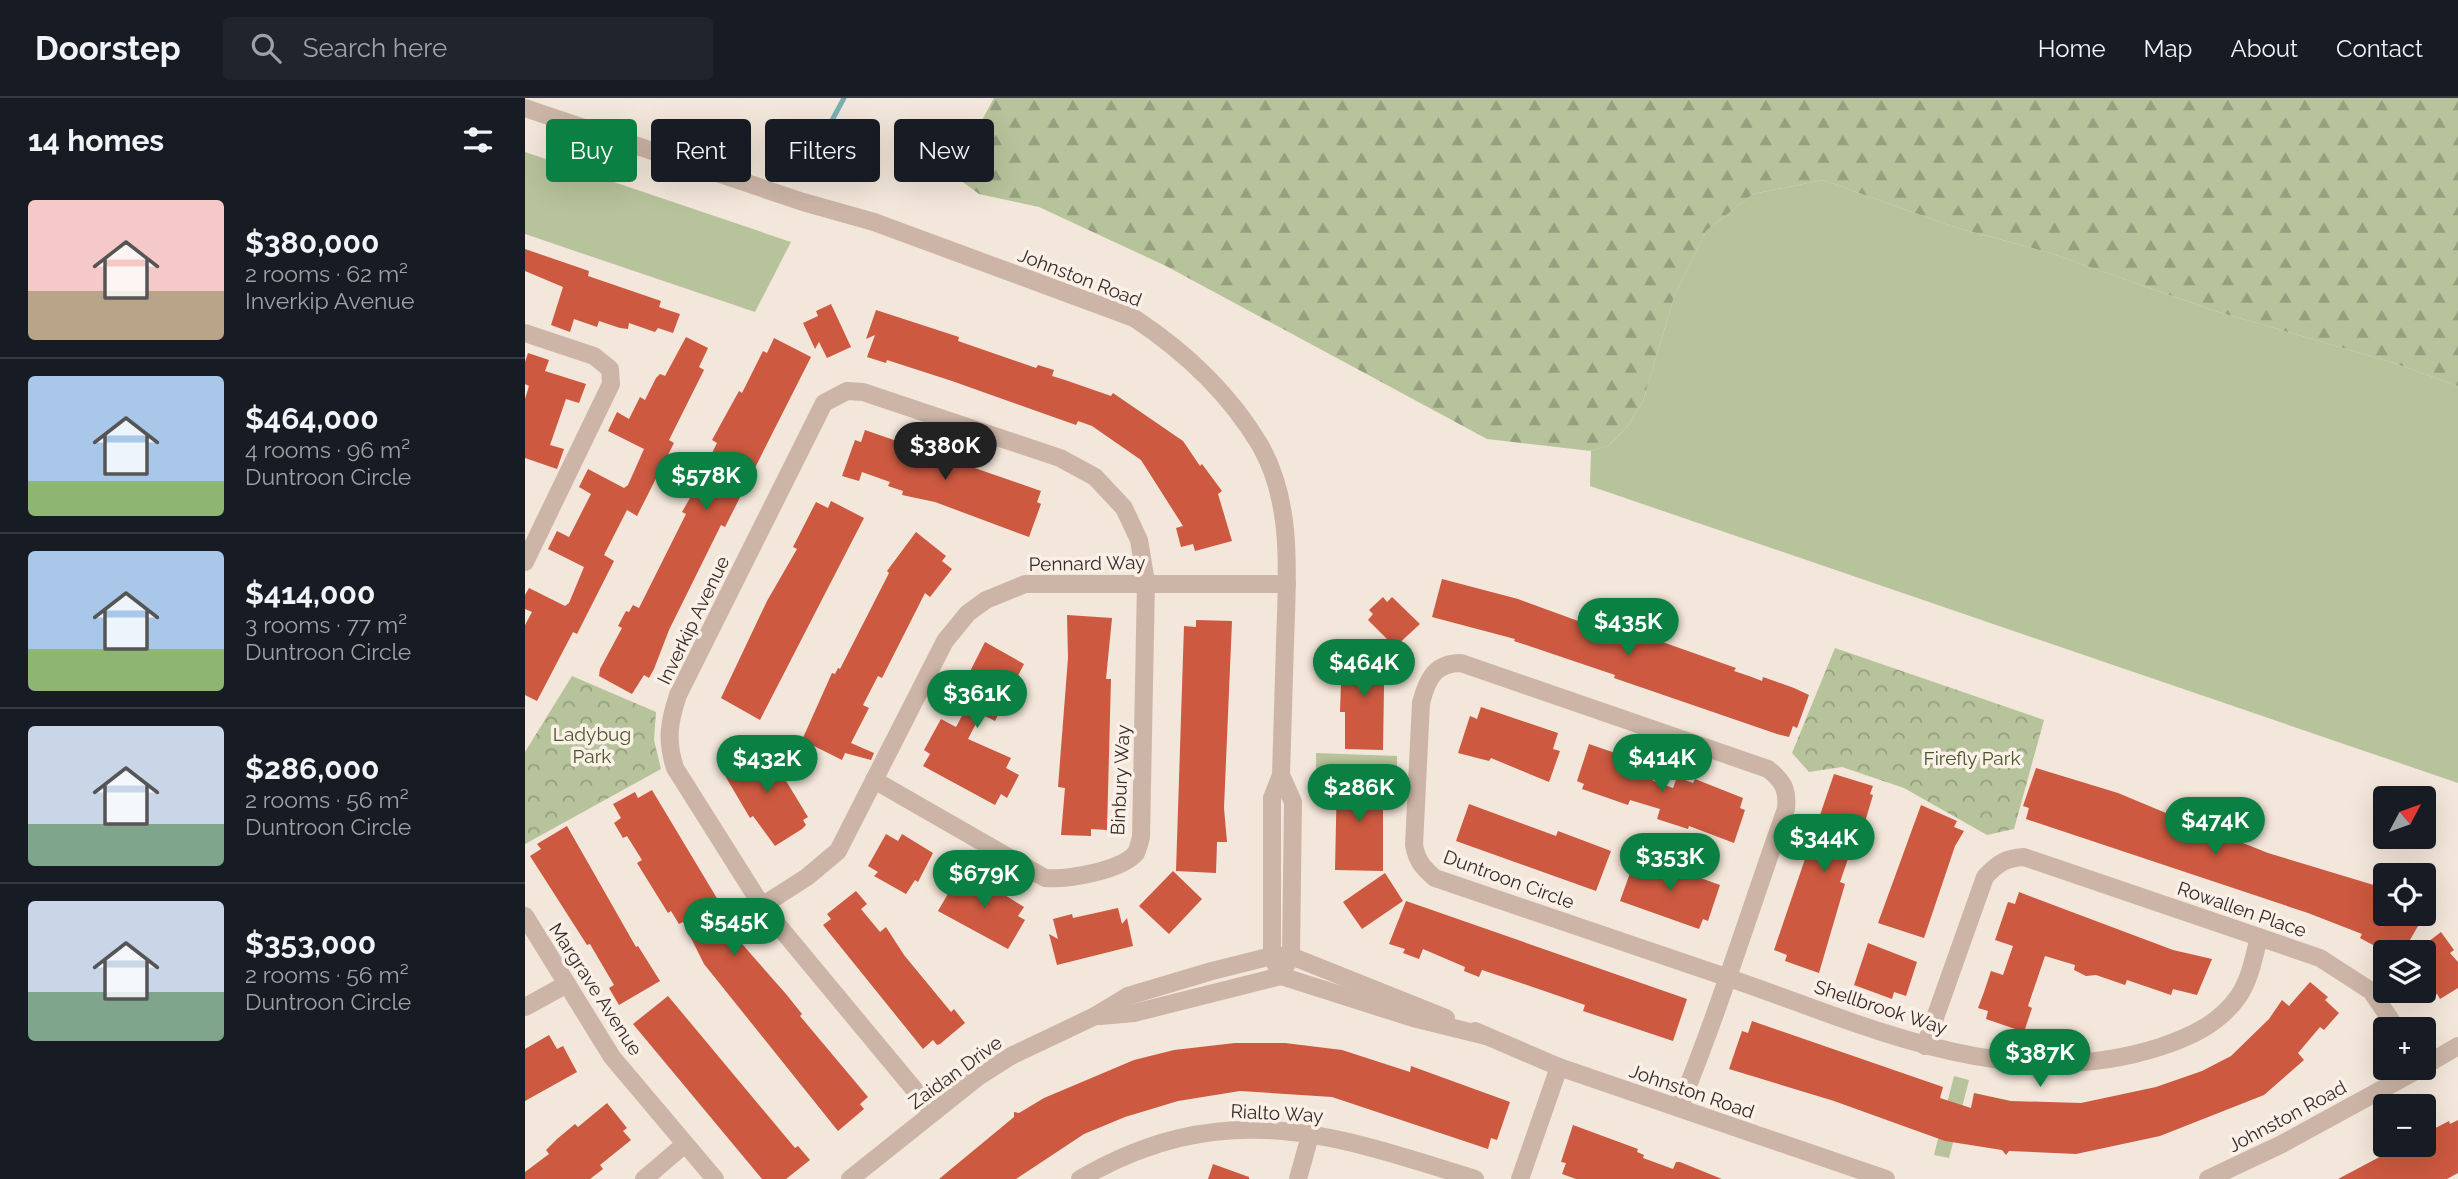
<!DOCTYPE html>
<meta charset="utf-8">
<style>
:root{--surface:#171b24;--page:#20242c;--text:#f1f3f6;--muted:#9ea1a6;--line:#363941;--accent:#0b8043}
body{margin:0;font-family:Raleway,sans-serif;background:var(--page);color:var(--text);height:100vh;display:flex;flex-direction:column;font-size:26px;white-space:nowrap}
*{box-sizing:border-box;margin:0}
p{font-size:23px;color:var(--muted)}
.icon{flex:none;width:38px;height:38px;fill:none;stroke:currentColor;stroke-width:2;stroke-linecap:round;stroke-linejoin:round}
.map{position:relative;flex:1;overflow:hidden}
.panel{display:flex;flex-direction:column;background:var(--surface);width:525px}
.panel>*{flex:none}
.top-card{position:absolute;left:21px;top:21px;width:665px;height:63px;display:flex;gap:14px}
.needle{width:46px;rotate:49deg}
.fabs{position:absolute;left:1848px;top:688px;display:grid;gap:14px}
.fabs a{display:grid;place-items:center;width:63px;height:63px;border-radius:7px;background:var(--surface);box-shadow:0 7px 28px #0002;font-size:35px}
.price{position:absolute;translate:-50% -60px;padding:0 16px;border-radius:24px;background:var(--accent);color:#fff;font-size:23px;line-height:46px;filter:drop-shadow(0 2px 4px #0008)}
.price::after{content:'';position:absolute;left:50%;top:42px;width:21px;height:16px;margin-left:-10px;background:inherit;clip-path:polygon(0 0,100% 0,50% 100%)}
.price.selected{background:#222;color:#fff}
ul{padding:0;list-style:none}
li{display:flex;align-items:center;gap:21px;height:175px;padding:0 28px}
li+li{border-top:2px solid var(--line)}
li span{display:grid;place-items:center;flex:none;width:196px;height:140px;border-radius:7px;color:#555}
li>.icon{margin-inline-start:auto}
span .icon{width:84px;height:84px;fill:#fffc;stroke-width:1}
li b{font-size:30px}
h2{display:flex;justify-content:space-between;align-items:center;height:84px;padding:0 28px;font-size:30px}
.tag{padding:0 24px;border-radius:7px;background:var(--surface);box-shadow:0 7px 28px #0002;font-size:24px;line-height:63px}
.tag.selected{background:var(--accent);color:#fff}
header{display:flex;align-items:center;gap:42px;box-sizing:border-box;height:98px;padding:0 35px;background:var(--surface);border-bottom:2px solid var(--line)}
header strong{font-size:33px}
nav{display:flex;gap:38px;margin-inline-start:auto;font-size:24px}
.search{width:490px;height:63px;background:var(--page);display:flex;align-items:center;gap:18px;box-sizing:border-box;padding:0 24px;border-radius:7px;color:var(--muted);font-size:26px}
main{display:flex;flex:1;min-height:0}
.map>svg:first-child{display:block}
</style>
<header>
<strong>Doorstep</strong>
<div class="search"><svg class="icon" aria-label="search" viewBox="0 0 24 24"><circle cx="10" cy="10" r="6"/><path d="M15 15l6 6"/></svg>Search here</div>
<nav><a>Home</a><a>Map</a><a>About</a><a>Contact</a></nav>
</header>
<main>
<section class="panel">
<h2>14 homes<svg class="icon" aria-label="filters" viewBox="0 0 24 24"><path d="M4 7h16M4 17h16"/><circle cx="9" cy="7" r="2"/><circle cx="15" cy="17" r="2"/></svg></h2>
<ul>
<li><span style="background:linear-gradient(#f6c9c9 65%,#b9a48a 0)"><svg class="icon" aria-label="home" viewBox="0 0 24 24"><path d="M3 11l9-7 9 7M6 9v11h12V9"/></svg></span><div><b>$380,000</b><p>2 rooms · 62 m²</p><p>Inverkip Avenue</p></div></li>
<li><span style="background:linear-gradient(#a9c7e8 75%,#8fb573 0)"><svg class="icon" aria-label="home" viewBox="0 0 24 24"><path d="M3 11l9-7 9 7M6 9v11h12V9"/></svg></span><div><b>$464,000</b><p>4 rooms · 96 m²</p><p>Duntroon Circle</p></div></li>
<li><span style="background:linear-gradient(#a9c7e8 70%,#8fb573 0)"><svg class="icon" aria-label="home" viewBox="0 0 24 24"><path d="M3 11l9-7 9 7M6 9v11h12V9"/></svg></span><div><b>$414,000</b><p>3 rooms · 77 m²</p><p>Duntroon Circle</p></div></li>
<li><span style="background:linear-gradient(#c9d6e8 70%,#7fa58c 0)"><svg class="icon" aria-label="home" viewBox="0 0 24 24"><path d="M3 11l9-7 9 7M6 9v11h12V9"/></svg></span><div><b>$286,000</b><p>2 rooms · 56 m²</p><p>Duntroon Circle</p></div></li>
<li><span style="background:linear-gradient(#c9d6e8 65%,#7fa58c 0)"><svg class="icon" aria-label="home" viewBox="0 0 24 24"><path d="M3 11l9-7 9 7M6 9v11h12V9"/></svg></span><div><b>$353,000</b><p>2 rooms · 56 m²</p><p>Duntroon Circle</p></div></li>
</ul>
</section>
<div class="map">
<svg width="1933" height="1081" viewBox="0 0 1933 1081">
<defs>
<pattern id="forest-firs" width="22" height="20" patternUnits="userSpaceOnUse" patternTransform="scale(1.75)"><rect width="22" height="20" fill="#b7c39a"/><path d="M5 1l3.5 6h-7zM16 11l3.5 6h-7z" fill="#969f7e"/></pattern>
<pattern id="park-crowns" width="20" height="18" patternUnits="userSpaceOnUse" patternTransform="scale(1.75)"><rect width="20" height="18" fill="#b7c39a"/><path d="M2 6a3 3 0 1 1 6 0M12 15a3 3 0 1 1 6 0" fill="none" stroke="#969f7e"/></pattern>
</defs>
<rect width="100%" height="100%" fill="#f3e6da"/>
<g fill="#b7c39a">
<path d="M 0,54 L 266,144 L 230,214 L 0,136 Z"/>
<path d="M 1298,82 L 1429,129 L 1522,154 L 1690,213 L 1863,263 L 1933,288 L 1933,685 L 1065,388 L 1066,353 L 1083,348 L 1102,329 L 1118,303 L 1149,199 L 1181,133 L 1228,96 Z"/>
<path d="M 791,655 L 872,658 L 872,673 L 791,671 Z"/>
<path d="M 1429,978 L 1444,982 L 1424,1060 L 1409,1057 Z"/>
</g>
<path fill="url(#forest-firs)" d="M 469,0 L 1933,0 L 1933,288 L 1863,263 L 1690,213 L 1522,154 L 1429,129 L 1298,82 L 1228,96 L 1181,133 L 1149,199 L 1118,303 L 1102,329 L 1083,348 L 1066,353 L 962,341 L 641,168 L 514,109 L 454,96 L 435,82 L 456,24 Z"/>
<g fill="url(#park-crowns)">
<path d="M 1310,550 L 1519,622 L 1489,731 L 1462,737 L 1379,690 L 1317,669 L 1284,674 L 1267,655 Z"/>
<path d="M 47,578 L 131,614 L 129,642 L 136,671 L 0,746 L 0,654 Z"/>
</g>
<g fill="none" stroke-linecap="round" stroke-linejoin="round">
<path stroke="#78b1b0" stroke-width="5" d="M 291,52 L 319,0"/>
</g>
<g fill="#cc5940">
<path d="M 0,151 L 64,173 L 63,178 L 136,203 L 134,209 L 155,216 L 148,235 L 133,230 L 130,234 L 104,225 L 103,231 L 95,230 L 74,223 L 72,229 L 49,221 L 45,234 L 26,227 L 38,189 L 0,173 Z"/>
<path d="M 306,206 L 326,249 L 302,260 L 294,244 L 290,251 L 278,225 L 293,218 L 291,213 Z"/>
<path d="M 351,212 L 434,239 L 433,243 L 511,270 L 513,267 L 529,272 L 527,278 L 540,282 L 586,298 L 588,295 L 658,343 L 675,368 L 677,366 L 697,393 L 693,396 L 707,443 L 670,453 L 668,446 L 656,449 L 651,430 L 658,428 L 616,362 L 567,328 L 553,323 L 551,327 L 427,283 L 362,262 L 361,265 L 342,259 L 350,237 L 341,241 Z"/>
<path d="M 161,239 L 183,250 L 174,269 L 179,272 L 144,342 L 149,345 L 112,418 L 102,412 L 79,457 L 89,463 L 52,536 L 48,534 L 12,603 L 0,597 L 0,527 L 7,514 L 0,511 L 0,497 L 4,490 L 40,508 L 44,505 L 59,469 L 23,451 L 32,433 L 44,439 L 66,396 L 54,389 L 63,371 L 99,390 L 103,387 L 119,351 L 83,333 L 92,314 L 104,321 L 115,299 L 120,302 L 131,280 L 135,276 L 140,278 Z"/>
<path d="M 249,240 L 286,259 L 200,429 L 196,427 L 144,532 L 129,571 L 124,580 L 119,577 L 107,596 L 74,578 L 75,571 L 97,530 L 93,528 L 101,513 L 104,514 L 108,507 L 114,510 L 161,416 L 157,414 L 165,400 L 161,398 L 169,383 L 172,385 L 192,345 L 187,342 L 214,293 L 217,295 L 238,253 L 242,255 Z"/>
<path d="M 3,255 L 24,262 L 20,273 L 61,286 L 54,305 L 41,301 L 25,347 L 39,351 L 32,371 L 0,360 L 0,301 L 4,288 L 0,286 L 0,264 Z"/>
<path d="M 340,332 L 516,393 L 512,404 L 516,406 L 504,439 L 410,404 L 377,397 L 378,393 L 363,388 L 365,384 L 337,374 L 334,383 L 317,378 L 330,342 L 336,344 Z"/>
<path d="M 306,403 L 339,420 L 235,622 L 196,600 L 242,503 L 272,451 L 268,449 L 291,404 L 303,410 Z"/>
<path d="M 391,434 L 421,458 L 417,463 L 427,471 L 405,499 L 400,495 L 357,580 L 353,578 L 338,607 L 344,610 L 326,645 L 349,655 L 346,662 L 320,655 L 317,662 L 277,642 L 307,575 L 310,576 L 313,570 L 315,571 L 364,475 L 362,473 Z"/>
<path d="M 917,481 L 993,501 L 1097,539 L 1098,535 L 1127,545 L 1129,541 L 1211,570 L 1209,573 L 1224,578 L 1237,583 L 1238,579 L 1269,590 L 1284,597 L 1272,630 L 1268,628 L 1264,639 L 1252,636 L 1089,580 L 1090,577 L 989,543 L 990,541 L 907,519 Z"/>
<path d="M 858,499 L 862,504 L 867,499 L 895,526 L 870,549 L 843,522 L 848,516 L 844,512 Z"/>
<path d="M 542,517 L 587,520 L 581,581 L 586,581 L 582,732 L 566,731 L 566,738 L 536,737 L 540,690 L 533,689 L 543,560 Z"/>
<path d="M 671,522 L 707,523 L 699,710 L 702,744 L 692,744 L 691,775 L 651,773 L 659,528 L 671,529 Z"/>
<path d="M 460,544 L 499,566 L 470,623 L 456,616 L 443,641 L 486,660 L 481,670 L 494,677 L 482,700 L 476,696 L 470,707 L 398,668 L 405,656 L 399,652 L 416,621 L 431,629 L 445,603 L 433,597 Z"/>
<path d="M 838,553 L 864,553 L 859,588 L 858,652 L 820,651 L 820,614 L 815,614 L 817,556 L 838,556 Z"/>
<path d="M 956,609 L 1033,635 L 1028,651 L 1035,653 L 1024,684 L 966,660 L 964,663 L 933,655 L 945,618 L 952,621 Z"/>
<path d="M 238,645 L 283,719 L 278,722 L 281,727 L 277,731 L 250,748 L 228,718 L 225,720 L 199,676 L 210,669 L 206,664 Z"/>
<path d="M 1064,646 L 1125,667 L 1121,680 L 1148,690 L 1152,679 L 1168,685 L 1170,681 L 1218,700 L 1215,710 L 1220,712 L 1209,745 L 1164,728 L 1163,731 L 1132,721 L 1135,711 L 1105,702 L 1103,707 L 1057,691 L 1059,686 L 1052,683 Z"/>
<path d="M 1511,670 L 1593,695 L 1641,715 L 1642,711 L 1656,720 L 1689,729 L 1688,733 L 1743,755 L 1852,788 L 1860,794 L 1860,816 L 1900,816 L 1878,854 L 1861,854 L 1835,840 L 1837,836 L 1783,815 L 1501,721 L 1504,710 L 1498,708 Z"/>
<path d="M 1309,676 L 1348,688 L 1345,696 L 1348,697 L 1334,744 L 1332,743 L 1324,758 L 1315,784 L 1320,786 L 1294,875 L 1260,863 L 1262,857 L 1249,852 Z"/>
<path d="M 812,677 L 847,677 L 847,683 L 858,683 L 858,773 L 810,772 Z"/>
<path d="M 127,692 L 214,837 L 211,839 L 261,896 L 277,916 L 275,918 L 343,999 L 335,1006 L 339,1011 L 313,1033 L 179,866 L 158,824 L 154,826 L 146,813 L 143,815 L 112,765 L 117,762 L 102,738 L 98,740 L 89,725 L 96,720 L 88,706 L 110,694 L 113,700 Z"/>
<path d="M 944,706 L 1031,738 L 1033,733 L 1086,753 L 1071,793 L 931,743 Z"/>
<path d="M 1396,707 L 1432,723 L 1429,729 L 1439,733 L 1430,748 L 1399,840 L 1353,825 Z"/>
<path d="M 42,728 L 111,849 L 113,848 L 135,883 L 94,907 L 84,890 L 89,887 L 65,846 L 62,847 L 5,758 L 16,751 L 12,746 Z"/>
<path d="M 361,736 L 373,743 L 377,736 L 408,755 L 393,784 L 390,782 L 381,796 L 349,778 L 353,774 L 343,768 Z"/>
<path d="M 1120,760 L 1195,787 L 1183,823 L 1178,821 L 1174,831 L 1095,803 L 1110,761 L 1118,764 Z"/>
<path d="M 648,773 L 677,801 L 644,836 L 614,808 Z"/>
<path d="M 443,774 L 499,809 L 493,818 L 500,822 L 483,851 L 413,813 L 428,787 L 431,783 L 437,786 Z"/>
<path d="M 860,775 L 878,803 L 837,831 L 818,804 Z"/>
<path d="M 331,793 L 342,806 L 336,811 L 355,834 L 361,829 L 379,857 L 426,914 L 429,911 L 440,925 L 415,946 L 412,947 L 408,942 L 398,951 L 298,827 L 306,821 L 302,816 Z"/>
<path d="M 1494,794 L 1648,852 L 1687,861 L 1672,897 L 1648,891 L 1646,897 L 1602,882 L 1600,887 L 1571,877 L 1561,878 L 1549,872 L 1550,867 L 1520,858 L 1503,908 L 1507,910 L 1499,934 L 1461,921 L 1463,913 L 1453,910 L 1459,894 L 1466,873 L 1478,877 L 1488,848 L 1470,842 L 1483,804 L 1490,806 Z"/>
<path d="M 881,803 L 1162,901 L 1148,943 L 1058,913 L 1060,907 L 993,884 L 957,872 L 954,879 L 939,873 L 940,869 L 898,851 L 894,861 L 878,855 L 880,851 L 864,846 Z"/>
<path d="M 593,810 L 597,826 L 602,820 L 608,848 L 532,867 L 524,836 L 533,841 L 528,821 L 547,816 L 548,820 Z"/>
<path d="M 1916,834 L 1929,852 L 1925,855 L 1933,864 L 1933,890 L 1915,901 L 1912,896 L 1899,903 L 1899,847 Z"/>
<path d="M 1343,845 L 1392,864 L 1381,898 L 1369,894 L 1367,901 L 1329,887 Z"/>
<path d="M 1785,884 L 1803,899 L 1800,902 L 1814,915 L 1799,932 L 1795,929 L 1773,955 L 1779,962 L 1739,997 L 1635,1038 L 1551,1056 L 1484,1053 L 1481,1057 L 1477,1052 L 1420,1043 L 1309,1003 L 1204,971 L 1217,933 L 1223,935 L 1227,923 L 1418,989 L 1415,1000 L 1446,1010 L 1449,995 L 1486,1003 L 1556,1005 L 1631,989 L 1677,973 L 1706,958 L 1744,921 L 1757,902 L 1764,908 Z"/>
<path d="M 143,898 L 270,1050 L 273,1048 L 285,1062 L 261,1081 L 237,1081 L 108,926 Z"/>
<path d="M 24,937 L 32,951 L 38,948 L 52,974 L 0,1003 L 0,951 Z"/>
<path d="M 710,945 L 760,945 L 817,952 L 885,974 L 886,968 L 985,1004 L 972,1042 L 966,1040 L 963,1051 L 807,999 L 715,993 L 653,1003 L 600,1019 L 559,1036 L 491,1081 L 414,1081 L 489,1019 L 489,1014 L 494,1015 L 519,1000 L 609,962 L 649,952 Z"/>
<path d="M 82,1005 L 102,1030 L 98,1033 L 106,1042 L 75,1067 L 78,1071 L 65,1081 L 0,1081 L 0,1074 L 24,1056 L 21,1052 L 32,1041 L 50,1026 L 53,1029 Z"/>
<path d="M 1933,1022 L 1933,1075 L 1922,1081 L 1813,1081 L 1879,1046 L 1899,1046 L 1899,1036 L 1924,1023 L 1925,1026 Z"/>
<path d="M 1048,1027 L 1113,1051 L 1112,1054 L 1119,1057 L 1118,1060 L 1148,1071 L 1151,1064 L 1155,1064 L 1197,1081 L 1051,1081 L 1037,1076 L 1041,1065 L 1036,1064 Z"/>
<path d="M 688,1066 L 724,1079 L 724,1081 L 683,1081 Z"/>
</g>
<g fill="none" stroke-linecap="round" stroke-linejoin="round">
<g stroke="#ccb5a6" stroke-width="18">
<path d="M 0,235 L 69,258 L 85,271 L 86,286 L 0,464"/>
<path d="M 349,682 L 520,780 C 541,782 596,773 611,755 C 613,751 615,743 616,739 L 621,484 L 614,442 L 599,410 L 570,379 L 535,360 L 338,294 L 322,293 L 299,305 L 153,597 C 144,624 141,642 150,670 L 237,808 L 408,1014"/>
<path d="M 237,808 L 282,779 L 313,753 L 420,543 L 443,515 L 461,502 L 500,486 L 762,486"/>
<path d="M 0,818 L 87,959 L 190,1081"/>
<path d="M 0,909 L 42,886"/>
<path d="M 1400,948 L 1460,779 C 1473,765 1481,760 1499,759 L 1795,860 L 1846,893 L 1872,931"/>
<path d="M 1154,1010 C 1194,913 1225,811 1261,711 C 1263,691 1258,683 1243,671 L 936,565 C 909,565 902,582 896,605 L 889,747 C 892,763 898,770 910,780 C 1007,813 1104,846 1201,879 C 1342,927 1483,998 1635,949 C 1665,939 1694,926 1713,899 C 1725,882 1729,859 1734,839"/>
<path d="M 119,1081 L 160,1046"/>
<path d="M 555,1081 C 698,998 805,1035 950,1081"/>
<path d="M 773,1081 L 786,1034"/>
<path d="M 995,1081 L 1034,969"/>
</g>
<g stroke="#ccb5a6" stroke-width="18">
<path d="M 0,10 L 278,104 L 349,124 L 609,220 C 659,253 704,295 735,347 C 769,406 762,480 760,545 C 759,589 757,633 756,677 L 747,700 L 747,858 L 756,878 L 888,920 L 961,938"/>
<path d="M 756,677 L 768,704 L 766,858 L 762,866"/>
<path d="M 575,918 L 609,915 L 756,878"/>
<path d="M 950,933 L 1034,969 L 1361,1081"/>
<path d="M 1899,968 L 1933,948"/>
<path d="M 325,1081 L 453,979 L 486,958 L 570,918 L 603,898 L 687,873 L 747,858 L 766,858 L 921,920"/>
<path d="M 1683,1081 L 1755,1047 L 1896,970"/>
</g>
</g>
<g text-anchor="middle" dominant-baseline="central" stroke-width="7" stroke-linejoin="round" paint-order="stroke">
<g font-size="19" fill="#372b27" stroke="#faf0e7">
<text transform="translate(555 179) rotate(21)">Johnston Road</text>
<text transform="translate(562 465) rotate(-1)">Pennard Way</text>
<text transform="translate(168 522) rotate(-64)">Inverkip Avenue</text>
<text transform="translate(595 682) rotate(-87)">Binbury Way</text>
<text transform="translate(984 781) rotate(20)">Duntroon Circle</text>
<text transform="translate(1717 811) rotate(19)">Rowallen Place</text>
<text transform="translate(71 891) rotate(57)">Margrave Avenue</text>
<text transform="translate(1356 909) rotate(18)">Shellbrook Way</text>
<text transform="translate(430 974) rotate(-36)">Zaidan Drive</text>
<text transform="translate(1167 993) rotate(19)">Johnston Road</text>
<text transform="translate(752 1015) rotate(3)">Rialto Way</text>
<text transform="translate(1762 1018) rotate(-28)">Johnston Road</text>
</g>
<g font-size="19" fill="#49572a" stroke="#faf0e7">
<text x="67" y="636">Ladybug<tspan x="67" dy="22">Park</tspan></text>
<text x="1447" y="660">Firefly Park</text>
</g>
</g>
</svg>
<div class="fabs">
<a><svg class="needle" viewBox="-14 -14 28 28"><path d="M0-13l5 13h-10z" fill="#e53935"/><path d="M0 13l5-13h-10z" fill="#9ea1a6"/></svg></a>
<a><svg class="icon" aria-label="locate" viewBox="0 0 24 24"><circle cx="12" cy="12" r="6"/><path d="M12 2v4M12 18v4M2 12h4M18 12h4"/></svg></a>
<a><svg class="icon" aria-label="layers" viewBox="0 0 24 24"><path d="M12 4l9 5-9 5-9-5zM3 14l9 5 9-5"/></svg></a>
<a>+</a>
<a>−</a>
</div>
<b class="price selected" style="left:420px;top:384px">$380K</b>
<b class="price" style="left:181px;top:414px">$578K</b>
<b class="price" style="left:1103px;top:560px">$435K</b>
<b class="price" style="left:839px;top:601px">$464K</b>
<b class="price" style="left:452px;top:632px">$361K</b>
<b class="price" style="left:1137px;top:696px">$414K</b>
<b class="price" style="left:242px;top:697px">$432K</b>
<b class="price" style="left:834px;top:726px">$286K</b>
<b class="price" style="left:1690px;top:759px">$474K</b>
<b class="price" style="left:1299px;top:776px">$344K</b>
<b class="price" style="left:1145px;top:795px">$353K</b>
<b class="price" style="left:459px;top:812px">$679K</b>
<b class="price" style="left:209px;top:860px">$545K</b>
<b class="price" style="left:1515px;top:991px">$387K</b>
<div class="top-card">
<a class="tag selected">Buy</a>
<a class="tag">Rent</a>
<a class="tag">Filters</a>
<a class="tag">New</a>
</div>
</div>
</main>
